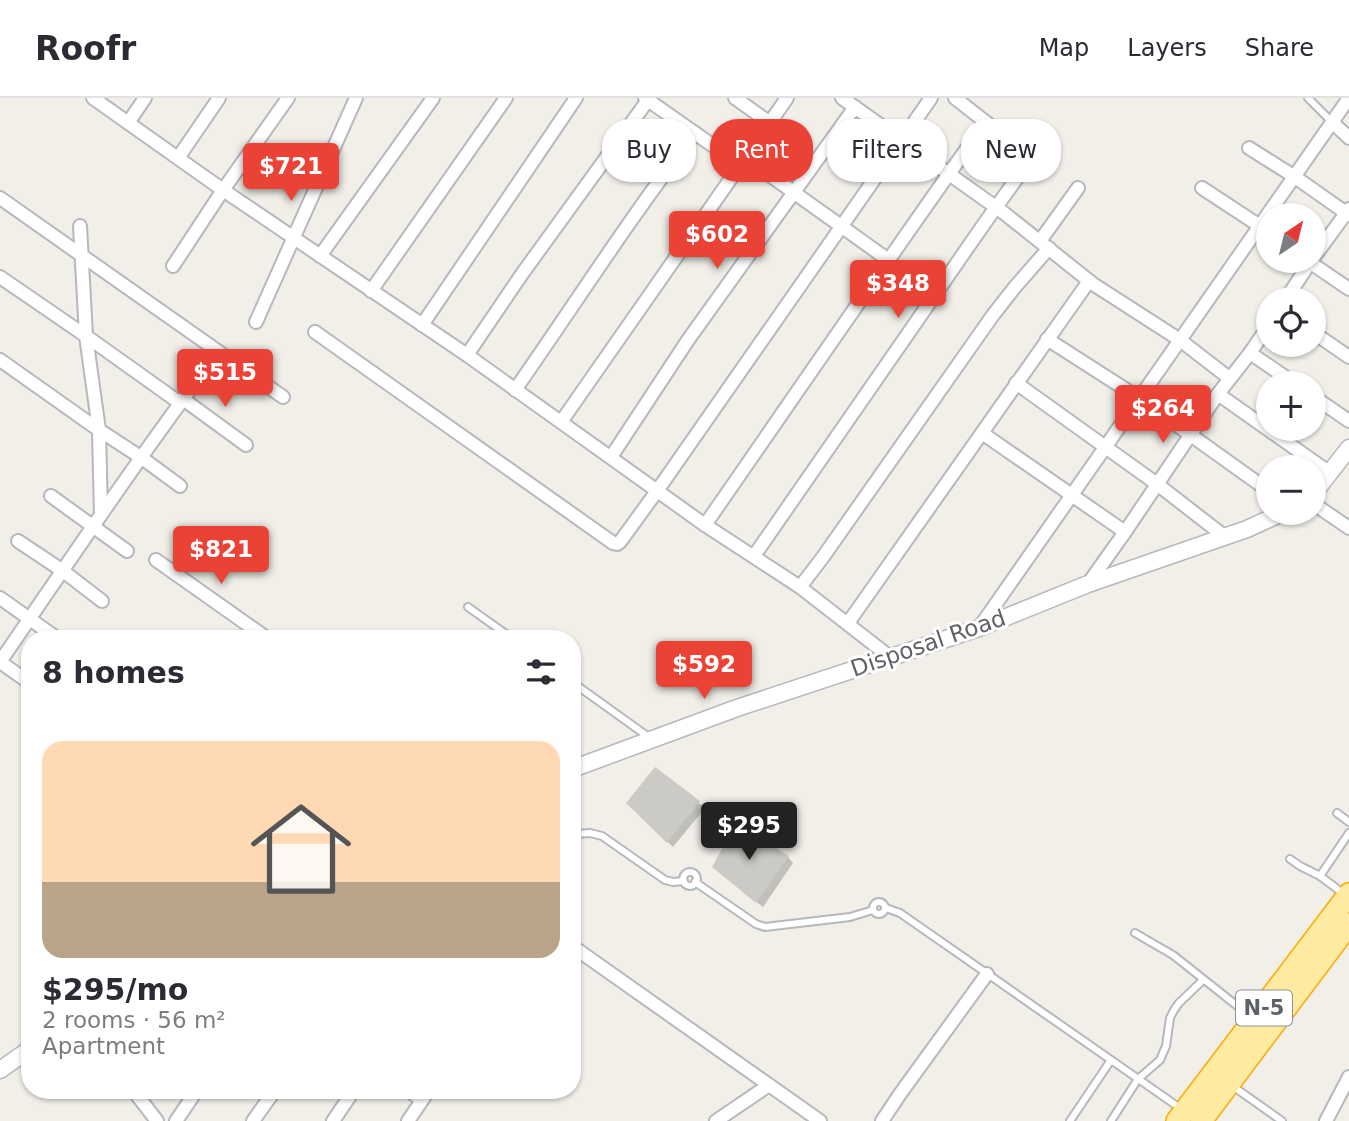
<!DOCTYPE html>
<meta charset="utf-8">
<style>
:root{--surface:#fff;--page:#f2f2f3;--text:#2b2b33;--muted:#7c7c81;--line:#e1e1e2;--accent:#ea4335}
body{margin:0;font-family:"DejaVu Sans",sans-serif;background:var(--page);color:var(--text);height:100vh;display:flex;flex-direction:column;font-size:26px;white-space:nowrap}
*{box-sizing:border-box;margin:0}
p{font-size:23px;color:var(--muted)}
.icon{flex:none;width:38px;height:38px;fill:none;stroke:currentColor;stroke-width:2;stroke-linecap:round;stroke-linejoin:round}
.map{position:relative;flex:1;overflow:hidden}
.panel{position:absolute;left:21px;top:532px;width:560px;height:469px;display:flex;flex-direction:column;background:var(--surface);border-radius:28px;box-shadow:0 2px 5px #0004}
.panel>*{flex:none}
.guide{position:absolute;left:602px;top:21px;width:640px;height:63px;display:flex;gap:14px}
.needle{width:46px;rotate:35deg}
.tools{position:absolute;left:1256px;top:105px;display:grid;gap:14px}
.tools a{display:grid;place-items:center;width:70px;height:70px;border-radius:50%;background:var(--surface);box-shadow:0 2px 5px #0004;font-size:35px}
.price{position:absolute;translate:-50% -60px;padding:0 16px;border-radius:7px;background:var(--accent);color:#fff;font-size:23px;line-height:46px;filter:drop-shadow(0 2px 4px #0008)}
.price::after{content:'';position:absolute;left:50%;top:42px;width:21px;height:16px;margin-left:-10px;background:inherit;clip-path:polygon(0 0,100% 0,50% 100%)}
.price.on{background:#222;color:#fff}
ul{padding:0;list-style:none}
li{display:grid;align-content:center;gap:14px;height:371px;padding:0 21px}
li+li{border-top:2px solid var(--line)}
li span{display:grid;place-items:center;height:217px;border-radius:21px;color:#555}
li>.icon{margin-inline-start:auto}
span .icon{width:126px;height:126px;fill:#fffc;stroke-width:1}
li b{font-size:30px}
h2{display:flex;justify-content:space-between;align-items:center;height:84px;padding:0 21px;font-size:30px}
.pill{padding:0 24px;border-radius:28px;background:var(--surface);box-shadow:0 2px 5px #0004;font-size:24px;line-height:63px}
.pill.on{background:var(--accent);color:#fff}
header{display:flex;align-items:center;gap:42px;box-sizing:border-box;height:98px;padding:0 35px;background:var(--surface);border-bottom:2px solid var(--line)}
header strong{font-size:33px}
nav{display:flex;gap:38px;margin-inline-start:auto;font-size:24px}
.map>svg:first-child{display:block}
</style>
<header>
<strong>Roofr</strong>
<nav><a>Map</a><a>Layers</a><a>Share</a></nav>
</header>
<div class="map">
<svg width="1349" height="1023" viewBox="0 0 1349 1023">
<rect width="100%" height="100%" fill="#f1efe8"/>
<g fill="#0003">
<path d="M 655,672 L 705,710 L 673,749 L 628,705 Z"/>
<path d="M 788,759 L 793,765 L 763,809 L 720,775 Z"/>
</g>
<g fill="#cccac5">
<path d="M 655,669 L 700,703 L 667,745 L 626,705 Z"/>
<path d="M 736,725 L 789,758 L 756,805 L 712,769 Z"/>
</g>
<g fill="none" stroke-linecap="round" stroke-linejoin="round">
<g stroke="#b5b8bc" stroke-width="10">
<g id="service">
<path d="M 1308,0 L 1332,24"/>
<path d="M 468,509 L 513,541"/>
<path d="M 572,584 L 650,640"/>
<path d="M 1337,715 L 1349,724"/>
<path d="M 577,736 L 590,735 L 602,738 L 665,782 L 673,784 L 684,783"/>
<path d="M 1290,761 L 1300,768 L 1320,778 L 1344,796"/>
<circle cx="690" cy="781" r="7"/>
<path d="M 1320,778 L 1349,735"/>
<path d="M 695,784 L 756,826 L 765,829 L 850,819 L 873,812"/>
<circle cx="879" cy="810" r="6"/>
<path d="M 886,810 L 900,815 L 1180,1010"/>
<path d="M 1135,835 L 1173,857 L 1250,918"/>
<path d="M 1231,987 L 1282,1023"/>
<path d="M 1070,1023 L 1111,962"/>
<path d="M 1111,1023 L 1138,981 L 1160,962 L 1166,948 L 1170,920 L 1174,912 L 1179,905 L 1203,882"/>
</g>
</g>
<g stroke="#b5b8bc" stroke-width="16">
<g id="minor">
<path d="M 93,0 L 223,92 L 467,257 L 705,427 L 800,489 L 890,559"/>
<path d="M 645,0 L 739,66 L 744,63 L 750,63 L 887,161"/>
<path d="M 735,0 L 770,25"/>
<path d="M 842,0 L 1004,115 L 1093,186 L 1180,242 L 1229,280"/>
<path d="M 1332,24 L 1349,40"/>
<path d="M 128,25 L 145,0"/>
<path d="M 1249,50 L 1295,79 L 1349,117"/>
<path d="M 178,60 L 219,0"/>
<path d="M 1202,90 L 1269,134"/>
<path d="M 0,100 L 283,299"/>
<path d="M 80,128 L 86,238 L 99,332 L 101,416"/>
<path d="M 1040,143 L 1078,90"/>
<path d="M 320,158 L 433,0"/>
<path d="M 1314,159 L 1349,111"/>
<path d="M 1308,163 L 1349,191"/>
<path d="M 173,168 L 223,92 L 288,0"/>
<path d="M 0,179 L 86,238 L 180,305"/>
<path d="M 371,193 L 506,0"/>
<path d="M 1286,201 L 1311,163"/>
<path d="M 256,224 L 356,0"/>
<path d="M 422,227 L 576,0"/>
<path d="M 315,234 L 613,445 L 617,446 L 620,444 L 657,393 L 931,0"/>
<path d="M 1314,235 L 1349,259"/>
<path d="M 1047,241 L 1139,300 L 1269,393"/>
<path d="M 1250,255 L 1294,285"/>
<path d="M 467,257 L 522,176 L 648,2"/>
<path d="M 0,262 L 99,332 L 142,360 L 180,388"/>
<path d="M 1016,285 L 1157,386 L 1224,438"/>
<path d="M 515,292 C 575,206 631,118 695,35"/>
<path d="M 1218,296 L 1330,375"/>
<path d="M 1314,299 L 1349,323"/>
<path d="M 183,301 L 246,347"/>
<path d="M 561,324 L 787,0"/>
<path d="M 982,335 L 1125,434"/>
<path d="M 611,359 L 688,242 L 855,9"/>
<path d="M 51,398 L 127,453"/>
<path d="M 1314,406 L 1349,430"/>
<path d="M 705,427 C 798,293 890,158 985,25"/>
<path d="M 18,443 L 63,473 L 102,503"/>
<path d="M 754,458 L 984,126 L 1030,62 L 1030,59 L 1024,54 L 955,0"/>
<path d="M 156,462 L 268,541"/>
<path d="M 1088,486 L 1125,434 L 1218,296 L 1250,255 L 1269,227"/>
<path d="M 800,489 L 823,459 L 993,217 L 1015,189 L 1049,150"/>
<path d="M 0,500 L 58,541"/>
<path d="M 848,525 L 1089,183"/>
<path d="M 979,530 L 1349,0"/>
<path d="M 0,564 C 71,460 142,355 218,254"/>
<path d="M 0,564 L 30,585"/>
<path d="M 572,848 L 820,1023"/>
<path d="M 133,992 L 157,1023"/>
<path d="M 408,992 L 422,1002"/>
<path d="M 176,1023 L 197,992"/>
<path d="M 253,1023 L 275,992"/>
<path d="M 333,1023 L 354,992"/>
<path d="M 408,1023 L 429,992"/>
<path d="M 716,1023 L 769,987"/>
<path d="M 882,1023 L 900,996 L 987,876"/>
<path d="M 1326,1023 L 1349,979"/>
</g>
</g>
<g stroke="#b5b8bc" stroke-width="19">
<g id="tertiary">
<path d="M 1314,395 L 1349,350"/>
<path d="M 572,671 L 737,610 L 979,530 L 1088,486 L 1247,431 L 1282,415"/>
<path d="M 0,972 L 30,951"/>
</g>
</g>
<g stroke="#f9ab00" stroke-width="24">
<g id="trunk">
<path d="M 1177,1023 L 1349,796"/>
<path d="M 1201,1023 L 1349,826"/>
</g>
</g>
<use href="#service" stroke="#fff" stroke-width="6"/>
<use href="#minor" stroke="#fff" stroke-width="12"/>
<use href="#tertiary" stroke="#fff" stroke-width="16"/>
<use href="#trunk" stroke="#feeaa1" stroke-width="21"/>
</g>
<g text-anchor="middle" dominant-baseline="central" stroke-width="6" stroke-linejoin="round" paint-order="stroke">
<rect fill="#fff" stroke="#8f9295" stroke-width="2" x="1236" y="892.5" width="56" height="35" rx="5"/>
<g font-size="21" font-weight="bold" fill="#5f6368">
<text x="1264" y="910">N-5</text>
</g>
<g font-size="23" fill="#5f6368" stroke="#fff">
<text transform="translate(928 545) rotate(-19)">Disposal Road</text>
</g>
</g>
</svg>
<div class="tools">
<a><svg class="needle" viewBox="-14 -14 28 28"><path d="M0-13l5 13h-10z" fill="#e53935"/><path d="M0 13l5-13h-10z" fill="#7c7c81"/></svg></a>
<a><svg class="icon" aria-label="locate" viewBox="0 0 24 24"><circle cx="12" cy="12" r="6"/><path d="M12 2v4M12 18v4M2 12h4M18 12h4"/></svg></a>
<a>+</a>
<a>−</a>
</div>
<b class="price" style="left:291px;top:105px">$721</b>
<b class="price" style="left:717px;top:173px">$602</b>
<b class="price" style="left:898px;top:222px">$348</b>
<b class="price" style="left:225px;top:311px">$515</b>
<b class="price" style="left:1163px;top:347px">$264</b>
<b class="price" style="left:221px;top:488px">$821</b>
<b class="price" style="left:704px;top:603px">$592</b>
<b class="price on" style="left:749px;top:764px">$295</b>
<div class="guide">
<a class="pill">Buy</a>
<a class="pill on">Rent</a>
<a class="pill">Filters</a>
<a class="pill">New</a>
</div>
<section class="panel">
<h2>8 homes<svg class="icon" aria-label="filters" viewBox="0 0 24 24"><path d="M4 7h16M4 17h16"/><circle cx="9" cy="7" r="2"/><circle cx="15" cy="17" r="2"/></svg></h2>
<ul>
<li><span style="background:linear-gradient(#ffd9b3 65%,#b9a48a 0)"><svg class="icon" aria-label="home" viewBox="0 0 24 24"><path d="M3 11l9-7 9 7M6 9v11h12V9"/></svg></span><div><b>$295/mo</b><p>2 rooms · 56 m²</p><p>Apartment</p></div></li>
</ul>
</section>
</div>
